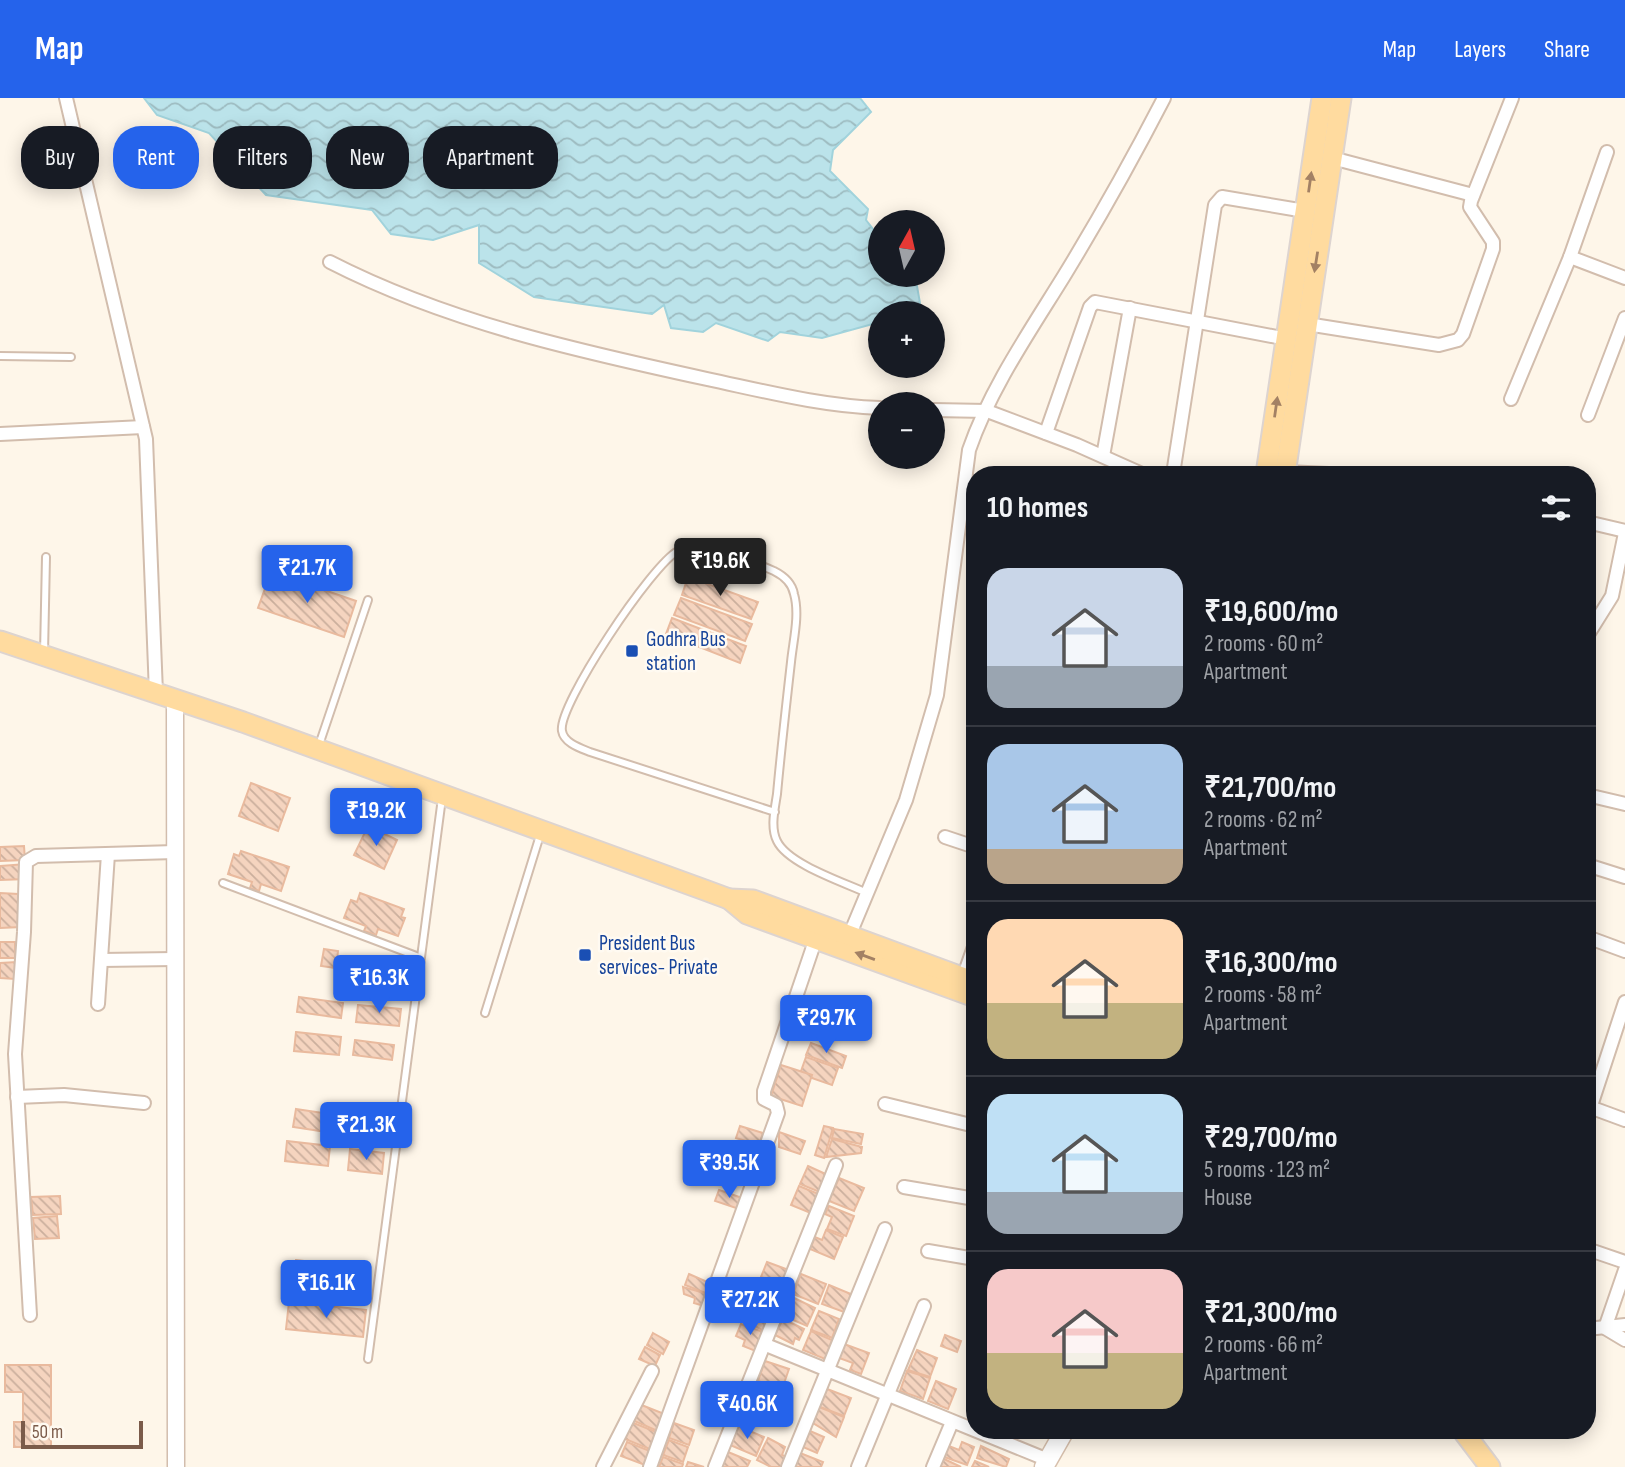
<!DOCTYPE html>
<meta charset="utf-8">
<style>
:root{--surface:#171b24;--page:#20242c;--text:#f1f3f6;--muted:#9ea1a6;--line:#363941;--accent:#2563eb}
body{margin:0;font-family:"Sofia Sans Condensed",sans-serif;background:var(--page);color:var(--text);height:100vh;display:flex;flex-direction:column;font-size:26px;white-space:nowrap}
*{box-sizing:border-box;margin:0}
p{font-size:23px;color:var(--muted)}
.icon{flex:none;width:38px;height:38px;fill:none;stroke:currentColor;stroke-width:2;stroke-linecap:round;stroke-linejoin:round}
.map{position:relative;flex:1;overflow:hidden}
.drawer{position:absolute;left:966px;top:368px;width:630px;height:973px;display:flex;flex-direction:column;background:var(--surface);border-radius:28px;box-shadow:0 4px 18px #0003}
.drawer>*{flex:none}
.guide{position:absolute;left:21px;top:28px;width:665px;height:63px;display:flex;gap:14px}
.needle{width:46px;rotate:8deg}
.fabs{position:absolute;left:868px;top:112px;display:grid;gap:14px}
.fabs a{display:grid;place-items:center;width:77px;height:77px;border-radius:50%;background:var(--surface);box-shadow:0 4px 18px #0003;font-size:35px}
.scale{position:absolute;left:21px;bottom:18px;width:122px;box-sizing:border-box;padding-left:7px;border:4px solid #7b5b4a;border-top:0;font-size:19px;line-height:24px;white-space:nowrap;color:#7b5b4a;-webkit-text-stroke:5px #fffaf1;paint-order:stroke}
.price{position:absolute;translate:-50% -60px;padding:0 16px;border-radius:7px;background:var(--accent);color:#fff;font-size:23px;line-height:46px;filter:drop-shadow(0 2px 4px #0008)}
.price::after{content:'';position:absolute;left:50%;top:42px;width:21px;height:16px;margin-left:-10px;background:inherit;clip-path:polygon(0 0,100% 0,50% 100%)}
.price.active{background:#222;color:#fff}
ul{padding:0;list-style:none}
li{display:flex;align-items:center;gap:21px;height:175px;padding:0 21px}
li+li{border-top:2px solid var(--line)}
li span{display:grid;place-items:center;flex:none;width:196px;height:140px;border-radius:21px;color:#555}
li>.icon{margin-inline-start:auto}
span .icon{width:84px;height:84px;fill:#fffc;stroke-width:1}
li b{font-size:30px}
h2{display:flex;justify-content:space-between;align-items:center;height:84px;padding:0 21px;font-size:30px}
.chip{padding:0 24px;border-radius:28px;background:var(--surface);box-shadow:0 4px 18px #0003;font-size:24px;line-height:63px}
.chip.active{background:var(--accent);color:#fff}
header{display:flex;align-items:center;gap:42px;box-sizing:border-box;height:98px;padding:0 35px;background:var(--accent);color:#fff}
header strong{font-size:33px}
nav{display:flex;gap:38px;margin-inline-start:auto;font-size:24px}
.map>svg:first-child{display:block}
</style>
<header>
<strong>Map</strong>
<nav><a>Map</a><a>Layers</a><a>Share</a></nav>
</header>
<div class="map">
<svg width="1625" height="1369" viewBox="0 0 1625 1369">
<defs>
<pattern id="water-waves" width="16" height="10" patternUnits="userSpaceOnUse" patternTransform="scale(1.75)"><rect width="16" height="10" fill="#bbe3ea"/><path d="M0 5q4-4 8 0t8 0" fill="none" stroke="#9dbbc0"/></pattern>
<pattern id="building-back-hatch" width="6" height="6" patternUnits="userSpaceOnUse" patternTransform="scale(1.75)"><rect width="6" height="6" fill="#f5d4bf"/><path d="M-1 5l2 2M0 0l6 6M5-1l2 2" fill="none" stroke="#cbaf9d"/></pattern>
</defs>
<rect width="100%" height="100%" fill="#fef6e9"/>
<path fill="url(#water-waves)" stroke="#a1d3dc" stroke-width="2" d="M 144,0 L 860,0 L 871,14 L 833,52 L 830,73 L 868,111 L 866,122 L 880,140 L 880,177 L 915,177 L 920,205 L 906,215 L 880,215 L 880,224 L 822,240 L 780,234 L 768,243 L 716,225 L 703,234 L 671,230 L 664,207 L 652,216 L 534,199 L 479,165 L 479,127 L 433,142 L 391,136 L 372,112 L 266,97 L 209,35 L 157,17 Z"/>
<g fill="url(#building-back-hatch)" stroke="#e9ba9e" stroke-width="2">
<path d="M 271,474 L 356,503 L 344,539 L 258,510 Z"/>
<path d="M 688,479 L 758,504 L 751,521 L 682,497 Z"/>
<path d="M 681,500 L 752,526 L 745,543 L 674,517 Z"/>
<path d="M 672,520 L 746,548 L 740,565 L 666,536 Z"/>
<path d="M 251,685 L 290,700 L 278,733 L 239,718 Z"/>
<path d="M 368,728 L 397,742 L 384,771 L 354,757 Z"/>
<path d="M 24,748 L 25,762 L 0,763 L 0,749 Z"/>
<path d="M 241,753 L 289,769 L 281,793 L 261,786 L 259,793 L 250,790 L 252,784 L 228,776 L 234,756 L 239,758 Z"/>
<path d="M 26,766 L 27,781 L 0,782 L 0,768 Z"/>
<path d="M 0,795 L 18,796 L 21,829 L 0,830 Z"/>
<path d="M 360,795 L 404,811 L 401,819 L 405,820 L 398,838 L 378,831 L 376,837 L 364,833 L 366,828 L 344,820 L 351,802 L 357,804 Z"/>
<rect x="0" y="844" width="15" height="16"/>
<path d="M 324,851 L 338,853 L 336,870 L 321,868 Z"/>
<path d="M 16,864 L 15,881 L 0,880 L 0,865 Z"/>
<path d="M 299,899 L 343,905 L 341,920 L 297,914 Z"/>
<path d="M 358,907 L 401,911 L 399,928 L 356,924 Z"/>
<path d="M 296,934 L 341,939 L 339,957 L 294,953 Z"/>
<path d="M 355,942 L 394,947 L 392,962 L 353,957 Z"/>
<path d="M 811,945 L 846,958 L 842,970 L 806,957 Z"/>
<path d="M 806,959 L 838,970 L 832,987 L 800,976 Z"/>
<path d="M 781,967 L 812,977 L 802,1008 L 771,998 Z"/>
<path d="M 296,1011 L 330,1016 L 327,1034 L 293,1029 Z"/>
<path d="M 351,1018 L 382,1023 L 380,1039 L 348,1034 Z"/>
<path d="M 740,1028 L 763,1035 L 759,1047 L 736,1040 Z"/>
<path d="M 824,1028 L 833,1030 L 824,1060 L 815,1057 Z"/>
<path d="M 834,1031 L 863,1036 L 861,1046 L 832,1040 Z"/>
<path d="M 779,1034 L 805,1043 L 800,1056 L 779,1049 Z"/>
<path d="M 832,1041 L 862,1049 L 861,1055 L 826,1059 Z"/>
<path d="M 287,1043 L 330,1048 L 328,1068 L 285,1063 Z"/>
<path d="M 733,1048 L 757,1055 L 755,1064 L 731,1057 Z"/>
<path d="M 350,1051 L 384,1055 L 382,1076 L 348,1072 Z"/>
<path d="M 808,1068 L 830,1078 L 822,1095 L 800,1086 Z"/>
<path d="M 839,1080 L 864,1090 L 854,1113 L 829,1103 Z"/>
<path d="M 799,1088 L 821,1097 L 813,1116 L 791,1107 Z"/>
<path d="M 719,1092 L 742,1100 L 739,1111 L 715,1103 Z"/>
<path d="M 60,1098 L 61,1116 L 33,1117 L 31,1099 Z"/>
<path d="M 829,1108 L 854,1118 L 846,1138 L 827,1131 L 832,1119 L 825,1116 Z"/>
<path d="M 57,1118 L 59,1140 L 35,1141 L 33,1120 Z"/>
<path d="M 826,1132 L 843,1139 L 834,1161 L 810,1151 L 815,1139 L 822,1142 Z"/>
<path d="M 296,1162 L 370,1171 L 367,1199 L 293,1191 Z"/>
<path d="M 767,1164 L 789,1172 L 784,1187 L 761,1179 Z"/>
<path d="M 689,1176 L 712,1186 L 708,1196 L 685,1187 Z"/>
<path d="M 801,1176 L 826,1186 L 818,1206 L 793,1196 Z"/>
<path d="M 761,1180 L 782,1187 L 775,1208 L 754,1200 Z"/>
<path d="M 829,1187 L 851,1196 L 844,1214 L 822,1206 Z"/>
<path d="M 683,1189 L 708,1196 L 704,1208 L 694,1205 L 695,1200 L 684,1196 Z"/>
<path d="M 792,1199 L 815,1210 L 807,1228 L 784,1218 Z"/>
<path d="M 289,1204 L 366,1212 L 363,1239 L 286,1231 Z"/>
<path d="M 752,1208 L 771,1216 L 765,1233 L 745,1224 Z"/>
<path d="M 819,1213 L 839,1221 L 832,1240 L 811,1232 Z"/>
<path d="M 783,1221 L 804,1231 L 799,1242 L 795,1240 L 793,1246 L 775,1237 Z"/>
<path d="M 741,1226 L 763,1234 L 758,1254 L 743,1248 L 745,1242 L 736,1238 Z"/>
<path d="M 811,1233 L 832,1242 L 825,1261 L 803,1252 Z"/>
<path d="M 653,1235 L 669,1244 L 663,1256 L 647,1247 Z"/>
<path d="M 945,1237 L 961,1243 L 957,1254 L 941,1248 Z"/>
<path d="M 844,1246 L 869,1255 L 861,1276 L 850,1272 L 853,1265 L 839,1260 Z"/>
<path d="M 645,1249 L 660,1257 L 655,1268 L 639,1261 Z"/>
<path d="M 917,1252 L 937,1260 L 930,1279 L 908,1272 Z"/>
<path d="M 765,1263 L 789,1271 L 782,1291 L 758,1283 Z"/>
<path d="M 5,1267 L 51,1267 L 51,1349 L 14,1349 L 14,1324 L 23,1324 L 23,1294 L 5,1294 Z"/>
<path d="M 907,1273 L 930,1280 L 923,1301 L 900,1293 Z"/>
<path d="M 936,1283 L 956,1291 L 948,1311 L 928,1303 Z"/>
<path d="M 827,1291 L 851,1300 L 844,1318 L 820,1309 Z"/>
<path d="M 639,1306 L 667,1317 L 660,1334 L 632,1322 Z"/>
<path d="M 819,1309 L 844,1319 L 836,1339 L 813,1325 Z"/>
<path d="M 631,1324 L 659,1335 L 652,1352 L 625,1341 Z"/>
<path d="M 674,1325 L 694,1332 L 689,1347 L 669,1340 Z"/>
<path d="M 738,1328 L 764,1339 L 756,1358 L 730,1347 Z"/>
<path d="M 810,1333 L 824,1339 L 817,1355 L 803,1349 Z"/>
<path d="M 768,1340 L 785,1349 L 782,1357 L 787,1359 L 782,1369 L 771,1369 L 757,1362 Z"/>
<path d="M 669,1342 L 688,1349 L 683,1364 L 663,1357 Z"/>
<path d="M 627,1344 L 650,1353 L 645,1367 L 621,1358 Z"/>
<path d="M 962,1344 L 974,1349 L 967,1367 L 944,1359 L 949,1348 L 959,1352 Z"/>
<path d="M 981,1348 L 1009,1361 L 1006,1369 L 977,1360 Z"/>
<path d="M 728,1354 L 750,1363 L 747,1369 L 722,1369 Z"/>
<path d="M 800,1355 L 823,1364 L 821,1369 L 794,1369 Z"/>
<path d="M 663,1359 L 683,1366 L 682,1369 L 659,1369 Z"/>
<path d="M 942,1360 L 961,1369 L 939,1369 Z"/>
<path d="M 975,1363 L 989,1369 L 972,1369 Z"/>
<path d="M 688,1364 L 704,1369 L 686,1369 Z"/>
</g>
<g fill="none" stroke-linecap="round" stroke-linejoin="round">
<g stroke="#d2bdad" stroke-width="10">
<g id="service">
<path d="M 0,258 L 71,259"/>
<path d="M 44,555 L 46,459"/>
<path d="M 318,650 L 368,502"/>
<path d="M 775,714 L 590,654 C 580,650 564,645 562,633 C 557,608 653,465 678,453 C 698,444 754,464 774,473 C 784,478 792,485 794,496 C 800,517 793,543 791,564 C 786,608 781,652 777,696 C 775,710 770,729 777,743 C 788,766 843,784 867,795"/>
<path d="M 223,785 L 419,859"/>
<path d="M 485,915 L 541,734"/>
<path d="M 368,1261 L 442,700"/>
</g>
</g>
<g stroke="#d2bdad" stroke-width="16">
<g id="minor">
<path d="M 66,0 L 146,341 L 156,595"/>
<path d="M 1332,60 L 1473,97"/>
<path d="M 1570,159 L 1625,180"/>
<path d="M 330,164 C 447,224 578,253 707,281 C 764,293 821,308 880,310"/>
<path d="M 1307,226 L 1439,247 L 1458,242 L 1463,236 L 1493,151 L 1493,144 L 1470,109 L 1471,103 L 1512,0"/>
<path d="M 1511,301 L 1570,159 L 1607,54"/>
<path d="M 933,312 L 987,313 L 1077,347 L 1142,376"/>
<path d="M 1588,317 L 1625,220"/>
<path d="M 1046,335 L 1090,209 L 1095,204 L 1287,241"/>
<path d="M 0,336 L 143,329"/>
<path d="M 1103,358 L 1130,210"/>
<path d="M 1286,374 L 1329,376"/>
<path d="M 1173,376 L 1215,107 L 1222,99 L 1305,113"/>
<path d="M 1587,424 L 1625,433"/>
<path d="M 1587,538 L 1612,498 L 1625,435"/>
<path d="M 1587,697 L 1625,706"/>
<path d="M 945,739 L 975,749"/>
<path d="M 1587,767 L 1625,779"/>
<path d="M 850,836 L 906,702 L 937,597 L 969,352 C 990,291 1030,233 1064,178 C 1100,119 1133,60 1164,0"/>
<path d="M 1587,839 L 1625,853"/>
<path d="M 101,862 L 175,861"/>
<path d="M 963,880 L 975,846"/>
<path d="M 98,906 L 108,756"/>
<path d="M 17,999 L 64,997 L 144,1005"/>
<path d="M 885,1006 L 975,1028"/>
<path d="M 1587,1008 L 1625,1022"/>
<path d="M 1587,1020 L 1625,904"/>
<path d="M 904,1089 L 975,1101"/>
<path d="M 1587,1151 L 1625,1164"/>
<path d="M 928,1153 L 975,1161"/>
<path d="M 1625,1172 L 1605,1230 L 1625,1242"/>
<path d="M 30,1217 L 15,956 L 24,834 L 26,764 L 36,758 L 175,754"/>
<path d="M 1587,1231 L 1625,1227"/>
<path d="M 766,1247 L 1048,1362"/>
<path d="M 603,1369 L 652,1273"/>
<path d="M 650,1369 L 778,1015 L 776,1007 L 764,1001 L 764,993 L 816,840"/>
<path d="M 715,1369 L 836,1067"/>
<path d="M 788,1369 L 885,1131"/>
<path d="M 858,1369 L 924,1208"/>
<path d="M 933,1369 L 952,1324"/>
</g>
</g>
<g stroke="#d2bdad" stroke-width="19">
<path id="tertiary" d="M 175,602 L 176,1369"/>
</g>
<g stroke="#d7c0ad" stroke-width="21">
<path id="secondary" d="M 1044,1369 L 1065,1332"/>
</g>
<g stroke="#ddd4d0" stroke-width="23">
<g id="primary">
<path d="M 1266,376 L 1322,0"/>
<path d="M 1285,376 L 1341,0"/>
<path d="M 0,543 L 243,624 L 702,791 L 729,801 L 747,816 L 975,899"/>
<path d="M 729,801 L 753,802 L 975,884"/>
<path d="M 1462,1332 L 1490,1369"/>
</g>
</g>
<use href="#service" stroke="#fff" stroke-width="6"/>
<use href="#minor" stroke="#fff" stroke-width="12"/>
<use href="#tertiary" stroke="#fff" stroke-width="16"/>
<use href="#secondary" stroke="#fff" stroke-width="18"/>
<use href="#primary" stroke="#ffdb9f" stroke-width="19"/>
</g>
<defs><path id="oneway-solid" d="M-6-.8H1V-3.2L6.5 0L1 3.2V.8H-6Z" transform="scale(1.75)"/></defs>
<g fill="#a38164">
<use href="#oneway-solid" transform="translate(1310 84) rotate(-82)"/>
<use href="#oneway-solid" transform="translate(1316 164) rotate(99)"/>
<use href="#oneway-solid" transform="translate(1276 309) rotate(-82)"/>
<use href="#oneway-solid" transform="translate(865 858) rotate(-160)"/>
</g>
<g fill="#1a4fb4" stroke="#fffaf1" stroke-width="2.5">
<rect x="625" y="546" width="14" height="14" rx="3.5"/>
<rect x="578" y="850" width="14" height="14" rx="3.5"/>
</g>
<g text-anchor="middle" dominant-baseline="central" stroke-width="5" stroke-linejoin="round" paint-order="stroke">
<g font-size="21" fill="#164399" stroke="#fffaf1" text-anchor="start">
<text x="646" y="541">Godhra Bus<tspan x="646" dy="24">station</tspan></text>
<text x="599" y="845">President Bus<tspan x="599" dy="24">services- Private</tspan></text>
</g>
</g>
</svg>
<div class="fabs">
<a><svg class="needle" viewBox="-14 -14 28 28"><path d="M0-13l5 13h-10z" fill="#e53935"/><path d="M0 13l5-13h-10z" fill="#9ea1a6"/></svg></a>
<a>+</a>
<a>−</a>
</div>
<div class="scale">50 m</div>
<b class="price active" style="left:720px;top:500px">₹19.6K</b>
<b class="price" style="left:307px;top:507px">₹21.7K</b>
<b class="price" style="left:376px;top:750px">₹19.2K</b>
<b class="price" style="left:379px;top:917px">₹16.3K</b>
<b class="price" style="left:826px;top:957px">₹29.7K</b>
<b class="price" style="left:366px;top:1064px">₹21.3K</b>
<b class="price" style="left:729px;top:1102px">₹39.5K</b>
<b class="price" style="left:326px;top:1222px">₹16.1K</b>
<b class="price" style="left:750px;top:1239px">₹27.2K</b>
<b class="price" style="left:747px;top:1343px">₹40.6K</b>
<div class="guide">
<a class="chip">Buy</a>
<a class="chip active">Rent</a>
<a class="chip">Filters</a>
<a class="chip">New</a>
<a class="chip">Apartment</a>
</div>
<section class="drawer">
<h2>10 homes<svg class="icon" aria-label="filters" viewBox="0 0 24 24"><path d="M4 7h16M4 17h16"/><circle cx="9" cy="7" r="2"/><circle cx="15" cy="17" r="2"/></svg></h2>
<ul>
<li><span style="background:linear-gradient(#c9d6e8 70%,#9aa5b1 0)"><svg class="icon" aria-label="home" viewBox="0 0 24 24"><path d="M3 11l9-7 9 7M6 9v11h12V9"/></svg></span><div><b>₹19,600/mo</b><p>2 rooms · 60 m²</p><p>Apartment</p></div></li>
<li><span style="background:linear-gradient(#a9c7e8 75%,#b9a48a 0)"><svg class="icon" aria-label="home" viewBox="0 0 24 24"><path d="M3 11l9-7 9 7M6 9v11h12V9"/></svg></span><div><b>₹21,700/mo</b><p>2 rooms · 62 m²</p><p>Apartment</p></div></li>
<li><span style="background:linear-gradient(#ffd9b3 60%,#c2b280 0)"><svg class="icon" aria-label="home" viewBox="0 0 24 24"><path d="M3 11l9-7 9 7M6 9v11h12V9"/></svg></span><div><b>₹16,300/mo</b><p>2 rooms · 58 m²</p><p>Apartment</p></div></li>
<li><span style="background:linear-gradient(#bfe0f5 70%,#9aa5b1 0)"><svg class="icon" aria-label="home" viewBox="0 0 24 24"><path d="M3 11l9-7 9 7M6 9v11h12V9"/></svg></span><div><b>₹29,700/mo</b><p>5 rooms · 123 m²</p><p>House</p></div></li>
<li><span style="background:linear-gradient(#f6c9c9 60%,#c2b280 0)"><svg class="icon" aria-label="home" viewBox="0 0 24 24"><path d="M3 11l9-7 9 7M6 9v11h12V9"/></svg></span><div><b>₹21,300/mo</b><p>2 rooms · 66 m²</p><p>Apartment</p></div></li>
</ul>
</section>
</div>
